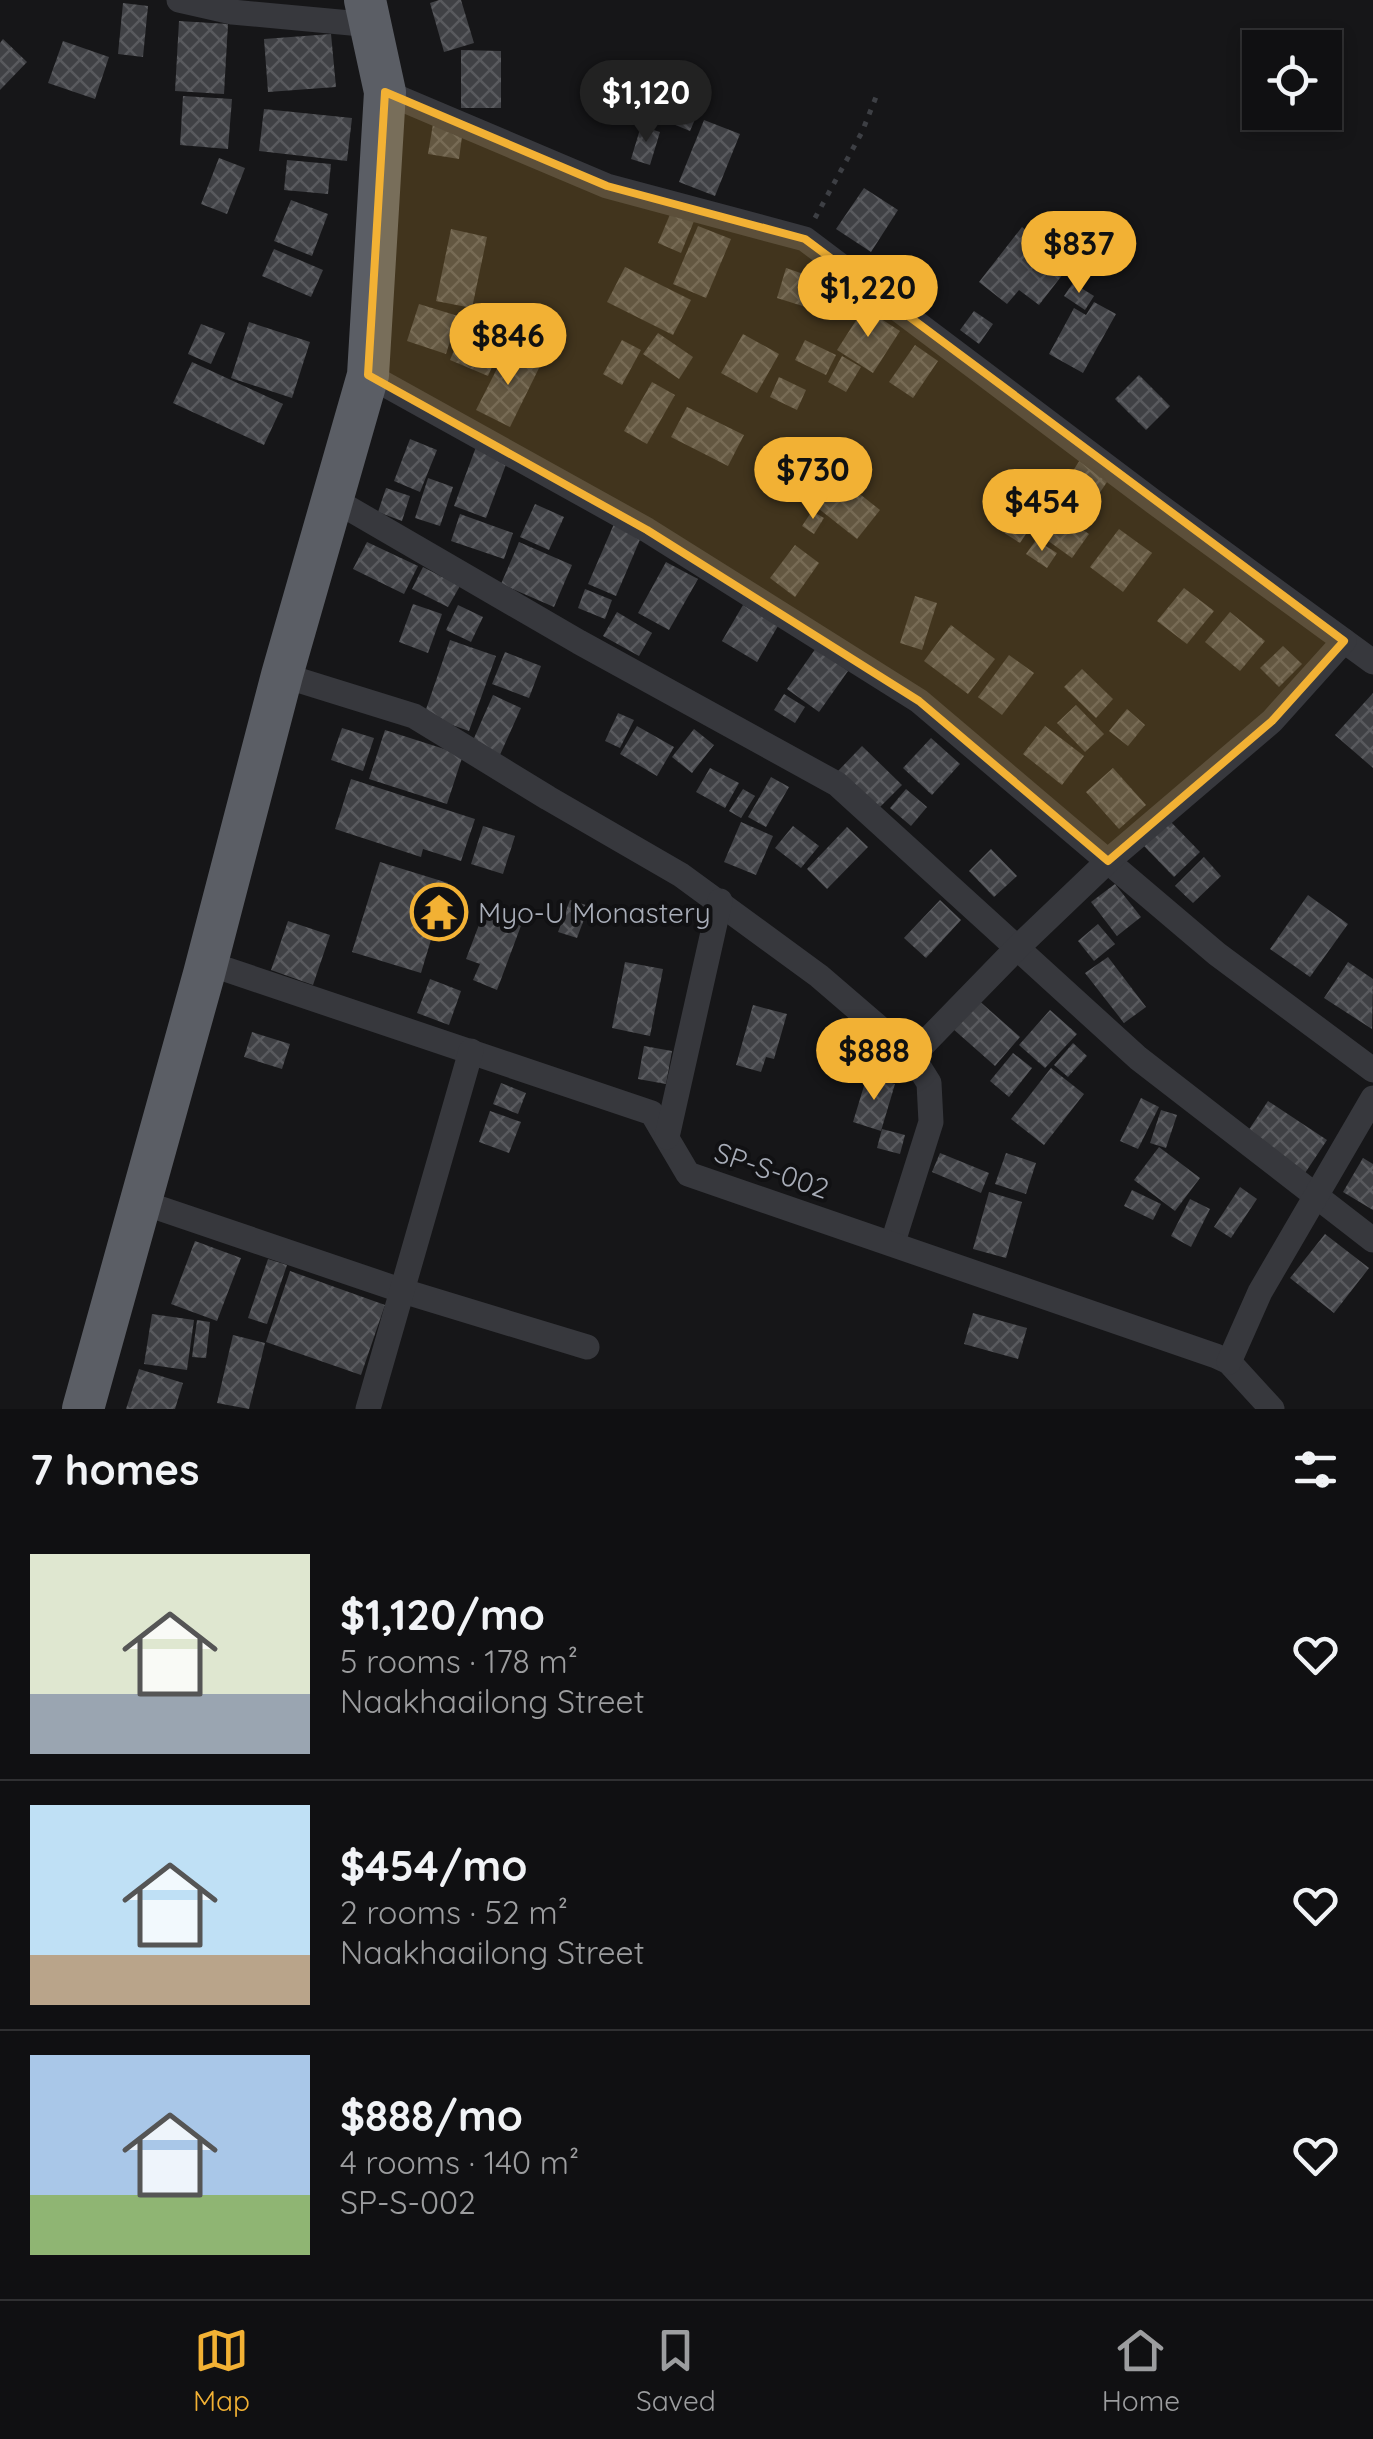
<!DOCTYPE html>
<meta charset="utf-8">
<style>
:root{--surface:#101012;--page:#19191b;--text:#f1f3f6;--muted:#9c9d9f;--line:#303032;--accent:#f2b134}
body{margin:0;font-family:Quicksand,sans-serif;background:var(--page);color:var(--text);height:100vh;display:flex;flex-direction:column;font-size:38px;white-space:nowrap}
*{box-sizing:border-box;margin:0}
p{font-size:32px;color:var(--muted)}
.icon{flex:none;width:55px;height:55px;fill:none;stroke:currentColor;stroke-width:2;stroke-linecap:round;stroke-linejoin:round}
.map{position:relative;height:1409px;overflow:hidden}
.drawer{display:flex;flex-direction:column;background:var(--surface);flex:1}
.drawer>*{flex:none}
.fabs{position:absolute;left:1242px;top:30px;display:grid;gap:20px}
.fabs a{display:grid;place-items:center;width:100px;height:100px;border-radius:0px;background:var(--surface);box-shadow:0 5px 15px #0003,0 0 0 2px var(--line);font-size:50px}
.price{position:absolute;translate:-50% -85px;padding:0 22px;border-radius:35px;background:var(--accent);color:#111;font-size:32px;line-height:65px;filter:drop-shadow(0 2px 5px #0008)}
.price::after{content:'';position:absolute;left:50%;top:60px;width:30px;height:22px;margin-left:-15px;background:inherit;clip-path:polygon(0 0,100% 0,50% 100%)}
.price.selected{background:#222;color:#fff}
ul{padding:0;list-style:none}
li{display:flex;align-items:center;gap:30px;height:250px;padding:0 30px}
li+li{border-top:2px solid var(--line)}
li span{display:grid;place-items:center;flex:none;width:280px;height:200px;border-radius:0px;color:#555}
li>.icon{margin-inline-start:auto}
span .icon{width:120px;height:120px;fill:#fffc;stroke-width:1}
li b{font-size:42px}
h2{display:flex;justify-content:space-between;align-items:center;height:120px;padding:0 30px;font-size:42px}
.menu{display:flex;justify-content:space-around;align-items:center;height:140px;border-top:2px solid var(--line);background:var(--surface);font-size:28px;color:var(--muted)}
.menu a{display:grid;justify-items:center;gap:5px}
.menu .selected{color:var(--accent)}
.map>svg:first-child{display:block}
</style>
<div class="map">
<svg width="1373" height="1409" viewBox="0 0 1373 1409">
<defs>
<pattern id="building-cross-hatch" width="8" height="8" patternUnits="userSpaceOnUse" patternTransform="scale(2.5)"><rect width="8" height="8" fill="#404145"/><path d="M0 0l8 8M0 8l8-8" fill="none" stroke="#595a5e"/></pattern>
</defs>
<rect width="100%" height="100%" fill="#161618"/>
<g fill="url(#building-cross-hatch)">
<path d="M 439,0 L 461,0 L 474,43 L 444,52 L 430,3 Z"/>
<path d="M 123,3 L 148,6 L 143,57 L 118,54 Z"/>
<path d="M 179,21 L 228,24 L 224,94 L 175,91 Z"/>
<path d="M 331,34 L 336,87 L 268,92 L 264,39 Z"/>
<path d="M 3,39 L 27,62 L 0,90 L 0,43 Z"/>
<path d="M 63,41 L 109,57 L 95,99 L 48,83 Z"/>
<path d="M 461,50 L 501,51 L 501,108 L 461,108 Z"/>
<path d="M 672,91 L 702,103 L 690,131 L 661,119 Z"/>
<path d="M 183,96 L 232,99 L 228,149 L 180,145 Z"/>
<path d="M 264,109 L 352,118 L 347,161 L 259,151 Z"/>
<path d="M 704,120 L 740,134 L 715,196 L 679,182 Z"/>
<path d="M 433,124 L 463,129 L 459,159 L 428,154 Z"/>
<path d="M 641,126 L 660,132 L 650,165 L 631,159 Z"/>
<path d="M 219,158 L 245,168 L 227,214 L 201,204 Z"/>
<path d="M 287,160 L 331,164 L 328,194 L 284,190 Z"/>
<path d="M 864,188 L 898,210 L 871,252 L 836,229 Z"/>
<path d="M 291,200 L 328,214 L 312,256 L 274,241 Z"/>
<path d="M 671,212 L 694,221 L 681,253 L 658,243 Z"/>
<path d="M 698,226 L 731,239 L 706,298 L 673,284 Z"/>
<path d="M 1022,227 L 1070,265 L 1039,305 L 1019,290 L 1007,304 L 979,282 Z"/>
<path d="M 451,229 L 487,237 L 472,308 L 436,301 Z"/>
<path d="M 274,249 L 323,270 L 311,297 L 262,276 Z"/>
<path d="M 625,267 L 691,300 L 673,335 L 607,302 Z"/>
<path d="M 786,268 L 818,279 L 809,308 L 777,298 Z"/>
<path d="M 1073,283 L 1094,296 L 1085,310 L 1064,296 Z"/>
<path d="M 1094,302 L 1116,314 L 1083,373 L 1049,354 L 1074,308 L 1086,315 Z"/>
<path d="M 419,304 L 458,316 L 446,354 L 407,341 Z"/>
<path d="M 864,308 L 900,331 L 873,373 L 837,350 Z"/>
<path d="M 974,311 L 993,324 L 979,344 L 960,330 Z"/>
<path d="M 249,322 L 310,342 L 292,398 L 231,378 Z"/>
<path d="M 201,324 L 225,333 L 211,364 L 188,354 Z"/>
<path d="M 462,331 L 501,347 L 488,376 L 450,360 Z"/>
<path d="M 658,333 L 693,357 L 679,379 L 643,354 Z"/>
<path d="M 743,334 L 779,354 L 757,393 L 721,373 Z"/>
<path d="M 622,340 L 641,350 L 622,385 L 603,374 Z"/>
<path d="M 805,340 L 836,355 L 826,375 L 795,360 Z"/>
<path d="M 915,345 L 938,361 L 913,398 L 889,382 Z"/>
<path d="M 507,349 L 540,366 L 510,427 L 476,410 Z"/>
<path d="M 842,356 L 861,367 L 846,392 L 828,382 Z"/>
<path d="M 192,362 L 283,404 L 264,445 L 173,403 Z"/>
<path d="M 1139,375 L 1170,406 L 1146,430 L 1115,399 Z"/>
<path d="M 779,377 L 806,390 L 797,410 L 770,397 Z"/>
<path d="M 652,382 L 675,395 L 647,444 L 624,431 Z"/>
<path d="M 687,407 L 744,435 L 728,466 L 671,437 Z"/>
<path d="M 410,439 L 437,450 L 420,492 L 394,481 Z"/>
<path d="M 476,447 L 508,459 L 486,518 L 454,506 Z"/>
<path d="M 1080,460 L 1109,479 L 1080,522 L 1052,503 Z"/>
<path d="M 837,476 L 880,510 L 857,539 L 814,505 Z"/>
<path d="M 428,478 L 453,487 L 440,526 L 415,518 Z"/>
<path d="M 386,488 L 410,496 L 402,521 L 378,512 Z"/>
<path d="M 1016,489 L 1044,507 L 1020,543 L 992,525 Z"/>
<path d="M 535,504 L 564,517 L 549,550 L 520,537 Z"/>
<path d="M 1049,507 L 1089,534 L 1072,558 L 1033,530 Z"/>
<path d="M 812,511 L 824,518 L 814,534 L 802,526 Z"/>
<path d="M 460,514 L 513,533 L 504,559 L 451,541 Z"/>
<path d="M 614,524 L 642,535 L 616,596 L 588,584 Z"/>
<path d="M 1119,529 L 1152,553 L 1123,592 L 1090,567 Z"/>
<path d="M 1036,540 L 1057,553 L 1047,568 L 1026,554 Z"/>
<path d="M 367,542 L 418,566 L 404,594 L 353,569 Z"/>
<path d="M 519,542 L 572,565 L 554,607 L 501,584 Z"/>
<path d="M 795,545 L 819,563 L 795,597 L 770,578 Z"/>
<path d="M 666,562 L 698,579 L 669,630 L 638,613 Z"/>
<path d="M 423,567 L 460,586 L 448,607 L 412,589 Z"/>
<path d="M 1184,588 L 1214,611 L 1187,644 L 1157,621 Z"/>
<path d="M 585,589 L 612,600 L 605,619 L 578,608 Z"/>
<path d="M 915,596 L 937,603 L 922,650 L 900,643 Z"/>
<path d="M 413,604 L 442,614 L 428,653 L 399,642 Z"/>
<path d="M 458,605 L 483,617 L 471,642 L 446,630 Z"/>
<path d="M 743,605 L 778,626 L 757,662 L 722,641 Z"/>
<path d="M 617,612 L 652,633 L 639,656 L 603,636 Z"/>
<path d="M 1230,612 L 1265,641 L 1240,671 L 1205,642 Z"/>
<path d="M 951,625 L 995,659 L 968,694 L 924,661 Z"/>
<path d="M 450,640 L 496,656 L 469,731 L 424,715 Z"/>
<path d="M 1283,646 L 1302,664 L 1279,687 L 1260,668 Z"/>
<path d="M 816,648 L 848,671 L 819,712 L 787,689 Z"/>
<path d="M 505,652 L 541,666 L 529,698 L 492,684 Z"/>
<path d="M 1009,655 L 1034,673 L 1002,715 L 978,697 Z"/>
<path d="M 1082,669 L 1113,699 L 1096,718 L 1064,687 Z"/>
<path d="M 1373,693 L 1373,768 L 1335,735 Z"/>
<path d="M 784,694 L 805,707 L 795,723 L 774,710 Z"/>
<path d="M 493,695 L 521,708 L 499,757 L 471,745 Z"/>
<path d="M 1076,705 L 1104,734 L 1085,752 L 1057,723 Z"/>
<path d="M 1127,709 L 1145,725 L 1128,746 L 1109,731 Z"/>
<path d="M 618,713 L 634,720 L 620,748 L 605,741 Z"/>
<path d="M 637,726 L 674,747 L 657,776 L 620,754 Z"/>
<path d="M 1045,726 L 1084,756 L 1062,785 L 1023,754 Z"/>
<path d="M 342,728 L 374,738 L 363,771 L 331,760 Z"/>
<path d="M 694,729 L 714,745 L 692,773 L 672,757 Z"/>
<path d="M 385,730 L 463,755 L 447,804 L 369,779 Z"/>
<path d="M 931,738 L 960,764 L 932,795 L 903,768 Z"/>
<path d="M 862,746 L 902,785 L 877,810 L 838,771 Z"/>
<path d="M 710,768 L 739,783 L 725,808 L 696,792 Z"/>
<path d="M 1113,768 L 1146,805 L 1119,829 L 1086,792 Z"/>
<path d="M 771,777 L 789,787 L 766,827 L 748,817 Z"/>
<path d="M 351,779 L 475,819 L 461,861 L 423,849 L 421,857 L 335,829 Z"/>
<path d="M 743,789 L 755,796 L 741,818 L 729,811 Z"/>
<path d="M 906,789 L 927,807 L 911,826 L 890,808 Z"/>
<path d="M 1170,821 L 1200,852 L 1174,877 L 1144,846 Z"/>
<path d="M 741,822 L 773,836 L 756,875 L 724,862 Z"/>
<path d="M 483,826 L 515,836 L 503,874 L 471,864 Z"/>
<path d="M 793,826 L 819,846 L 801,868 L 775,848 Z"/>
<path d="M 847,827 L 868,847 L 827,889 L 807,869 Z"/>
<path d="M 991,849 L 1017,876 L 994,897 L 969,871 Z"/>
<path d="M 1204,857 L 1221,876 L 1193,903 L 1175,886 Z"/>
<path d="M 380,862 L 448,883 L 421,973 L 352,952 Z"/>
<path d="M 1115,884 L 1141,917 L 1117,936 L 1091,902 Z"/>
<path d="M 1308,895 L 1348,924 L 1310,977 L 1270,949 Z"/>
<path d="M 570,900 L 589,906 L 577,938 L 558,932 Z"/>
<path d="M 940,900 L 961,920 L 926,958 L 904,938 Z"/>
<path d="M 485,909 L 522,923 L 497,990 L 473,980 L 480,964 L 466,959 Z"/>
<path d="M 288,921 L 330,935 L 313,985 L 271,970 Z"/>
<path d="M 1098,924 L 1115,944 L 1094,961 L 1078,941 Z"/>
<path d="M 1108,957 L 1146,1007 L 1124,1023 L 1085,973 Z"/>
<path d="M 625,962 L 663,969 L 650,1036 L 612,1028 Z"/>
<path d="M 1348,962 L 1373,979 L 1372,1029 L 1324,998 Z"/>
<path d="M 430,979 L 461,991 L 449,1025 L 417,1013 Z"/>
<path d="M 977,999 L 1020,1037 L 995,1066 L 952,1028 Z"/>
<path d="M 753,1005 L 787,1014 L 774,1059 L 766,1057 L 761,1072 L 736,1065 Z"/>
<path d="M 1050,1010 L 1077,1034 L 1045,1068 L 1019,1045 Z"/>
<path d="M 252,1032 L 290,1044 L 282,1069 L 244,1057 Z"/>
<path d="M 1073,1043 L 1087,1056 L 1068,1077 L 1054,1065 Z"/>
<path d="M 644,1046 L 672,1051 L 666,1084 L 638,1079 Z"/>
<path d="M 1013,1053 L 1032,1068 L 1009,1097 L 990,1081 Z"/>
<path d="M 1051,1068 L 1084,1094 L 1044,1145 L 1011,1119 Z"/>
<path d="M 867,1076 L 895,1084 L 881,1131 L 853,1122 Z"/>
<path d="M 501,1083 L 526,1093 L 518,1114 L 493,1104 Z"/>
<path d="M 1141,1098 L 1159,1107 L 1138,1149 L 1120,1141 Z"/>
<path d="M 1268,1101 L 1327,1140 L 1305,1173 L 1246,1134 Z"/>
<path d="M 1161,1110 L 1177,1115 L 1166,1148 L 1150,1143 Z"/>
<path d="M 490,1111 L 521,1122 L 509,1153 L 479,1142 Z"/>
<path d="M 882,1129 L 905,1135 L 900,1154 L 877,1148 Z"/>
<path d="M 1159,1147 L 1200,1178 L 1175,1211 L 1134,1180 Z"/>
<path d="M 940,1153 L 989,1173 L 981,1193 L 932,1172 Z"/>
<path d="M 1006,1153 L 1036,1163 L 1026,1194 L 995,1184 Z"/>
<path d="M 1363,1158 L 1373,1164 L 1373,1210 L 1343,1192 Z"/>
<path d="M 1240,1187 L 1257,1199 L 1231,1238 L 1214,1227 Z"/>
<path d="M 1132,1190 L 1161,1204 L 1153,1220 L 1124,1206 Z"/>
<path d="M 989,1192 L 1022,1202 L 1006,1258 L 973,1249 Z"/>
<path d="M 1190,1199 L 1210,1209 L 1191,1247 L 1171,1236 Z"/>
<path d="M 1325,1234 L 1369,1268 L 1334,1313 L 1290,1278 Z"/>
<path d="M 195,1241 L 241,1258 L 217,1321 L 171,1304 Z"/>
<path d="M 268,1259 L 287,1265 L 267,1324 L 248,1318 Z"/>
<path d="M 290,1271 L 385,1305 L 361,1375 L 266,1342 Z"/>
<path d="M 973,1313 L 1027,1328 L 1018,1359 L 964,1344 Z"/>
<path d="M 152,1314 L 194,1320 L 187,1370 L 144,1364 Z"/>
<path d="M 197,1320 L 210,1322 L 206,1358 L 192,1357 Z"/>
<path d="M 233,1335 L 265,1343 L 249,1409 L 217,1403 Z"/>
<path d="M 139,1369 L 183,1383 L 175,1409 L 126,1409 Z"/>
</g>
<g fill="none" stroke-linecap="round" stroke-linejoin="round">
<path stroke="#3d3f44" stroke-width="5" stroke-dasharray="5 8" stroke-linecap="butt" d="M 815,218 L 862,132 L 876,97"/>
<g stroke="#37383d" stroke-width="25">
<path d="M 179,0 L 232,12 L 372,25"/>
<path d="M 385,92 L 607,186 L 805,239 L 1154,502 L 1373,662"/>
<path d="M 368,375 L 647,530 L 919,701 L 1217,954 L 1373,1070"/>
<path d="M 331,498 L 579,642 L 837,784 L 1138,1058 L 1373,1240"/>
<path d="M 282,675 L 414,716 L 548,798 L 681,875 L 819,976 L 912,1056 L 929,1083 L 931,1122 L 893,1242"/>
<path d="M 207,963 L 652,1113 L 688,1174 L 1216,1356 L 1229,1362 L 1272,1409"/>
<path d="M 912,1056 L 1017,948 L 1108,861 L 1272,721 L 1344,641"/>
<path d="M 667,1137 L 720,901"/>
<path d="M 138,1201 L 403,1291 L 587,1347"/>
<path d="M 1229,1362 L 1260,1292 L 1373,1098"/>
<path d="M 368,1409 L 471,1051"/>
</g>
<path stroke="#5b5e65" stroke-width="42" d="M 83,1409 L 204,974 L 282,675 L 368,375 L 385,92 L 365,0"/>
</g>
<path fill="#f2b134" fill-opacity="0.2" stroke="#f2b134" stroke-width="8" stroke-linejoin="round" d="M 385,92 L 607,186 L 805,239 L 1344,641 L 1272,721 L 1108,861 L 919,701 L 647,530 L 368,375 Z"/>
<defs>
<g id="temple-ring" transform="scale(2.875)"><circle r="9.5" fill="#111113" stroke="#f2b134" stroke-width="1.5"/><path d="M0-6L5-2H3V0L6.5 2.5H4V6H1.5V3h-3V6H-4V2.5H-6.5L-3 0V-2H-5Z" fill="#f2b134"/></g>
</defs>
<g fill-rule="evenodd">
<use href="#temple-ring" x="439" y="912"/>
</g>
<g text-anchor="middle" dominant-baseline="central" stroke-width="8" stroke-linejoin="round" paint-order="stroke">
<g font-size="28" fill="#a8adb8" stroke="#111113" text-anchor="start">
<text x="478" y="912">Myo-U Monastery</text>
</g>
<g font-size="28" fill="#a8adb8" stroke="#111113">
<text transform="translate(772 1170) rotate(19)">SP-S-002</text>
</g>
</g>
</svg>
<div class="fabs">
<a><svg class="icon" aria-label="locate" viewBox="0 0 24 24"><circle cx="12" cy="12" r="6"/><path d="M12 2v4M12 18v4M2 12h4M18 12h4"/></svg></a>
</div>
<b class="price selected" style="left:646px;top:145px">$1,120</b>
<b class="price" style="left:1079px;top:296px">$837</b>
<b class="price" style="left:868px;top:340px">$1,220</b>
<b class="price" style="left:508px;top:388px">$846</b>
<b class="price" style="left:813px;top:522px">$730</b>
<b class="price" style="left:1042px;top:554px">$454</b>
<b class="price" style="left:874px;top:1103px">$888</b>
</div>
<section class="drawer">
<h2>7 homes<svg class="icon" aria-label="filters" viewBox="0 0 24 24"><path d="M4 7h16M4 17h16"/><circle cx="9" cy="7" r="2"/><circle cx="15" cy="17" r="2"/></svg></h2>
<ul>
<li><span style="background:linear-gradient(#dfe7d0 70%,#9aa5b1 0)"><svg class="icon" aria-label="home" viewBox="0 0 24 24"><path d="M3 11l9-7 9 7M6 9v11h12V9"/></svg></span><div><b>$1,120/mo</b><p>5 rooms · 178 m²</p><p>Naakhaailong Street</p></div><svg class="icon" aria-label="heart" viewBox="0 0 24 24"><path d="M12 20l-8-8c-3-5 5-10 8-4 3-6 11-1 8 4z"/></svg></li>
<li><span style="background:linear-gradient(#bfe0f5 75%,#b9a48a 0)"><svg class="icon" aria-label="home" viewBox="0 0 24 24"><path d="M3 11l9-7 9 7M6 9v11h12V9"/></svg></span><div><b>$454/mo</b><p>2 rooms · 52 m²</p><p>Naakhaailong Street</p></div><svg class="icon" aria-label="heart" viewBox="0 0 24 24"><path d="M12 20l-8-8c-3-5 5-10 8-4 3-6 11-1 8 4z"/></svg></li>
<li><span style="background:linear-gradient(#a9c7e8 70%,#8fb573 0)"><svg class="icon" aria-label="home" viewBox="0 0 24 24"><path d="M3 11l9-7 9 7M6 9v11h12V9"/></svg></span><div><b>$888/mo</b><p>4 rooms · 140 m²</p><p>SP-S-002</p></div><svg class="icon" aria-label="heart" viewBox="0 0 24 24"><path d="M12 20l-8-8c-3-5 5-10 8-4 3-6 11-1 8 4z"/></svg></li>
</ul>
</section>
<nav class="menu">
<a class="selected"><svg class="icon" aria-label="map" viewBox="0 0 24 24"><path d="M3 6l6-2 6 2 6-2v14l-6 2-6-2-6 2zM9 4v14M15 6v14"/></svg>Map</a>
<a><svg class="icon" aria-label="saved" viewBox="0 0 24 24"><path d="M7 4h10v16l-5-4-5 4z"/></svg>Saved</a>
<a><svg class="icon" aria-label="home" viewBox="0 0 24 24"><path d="M3 11l9-7 9 7M6 9v11h12V9"/></svg>Home</a>
</nav>
